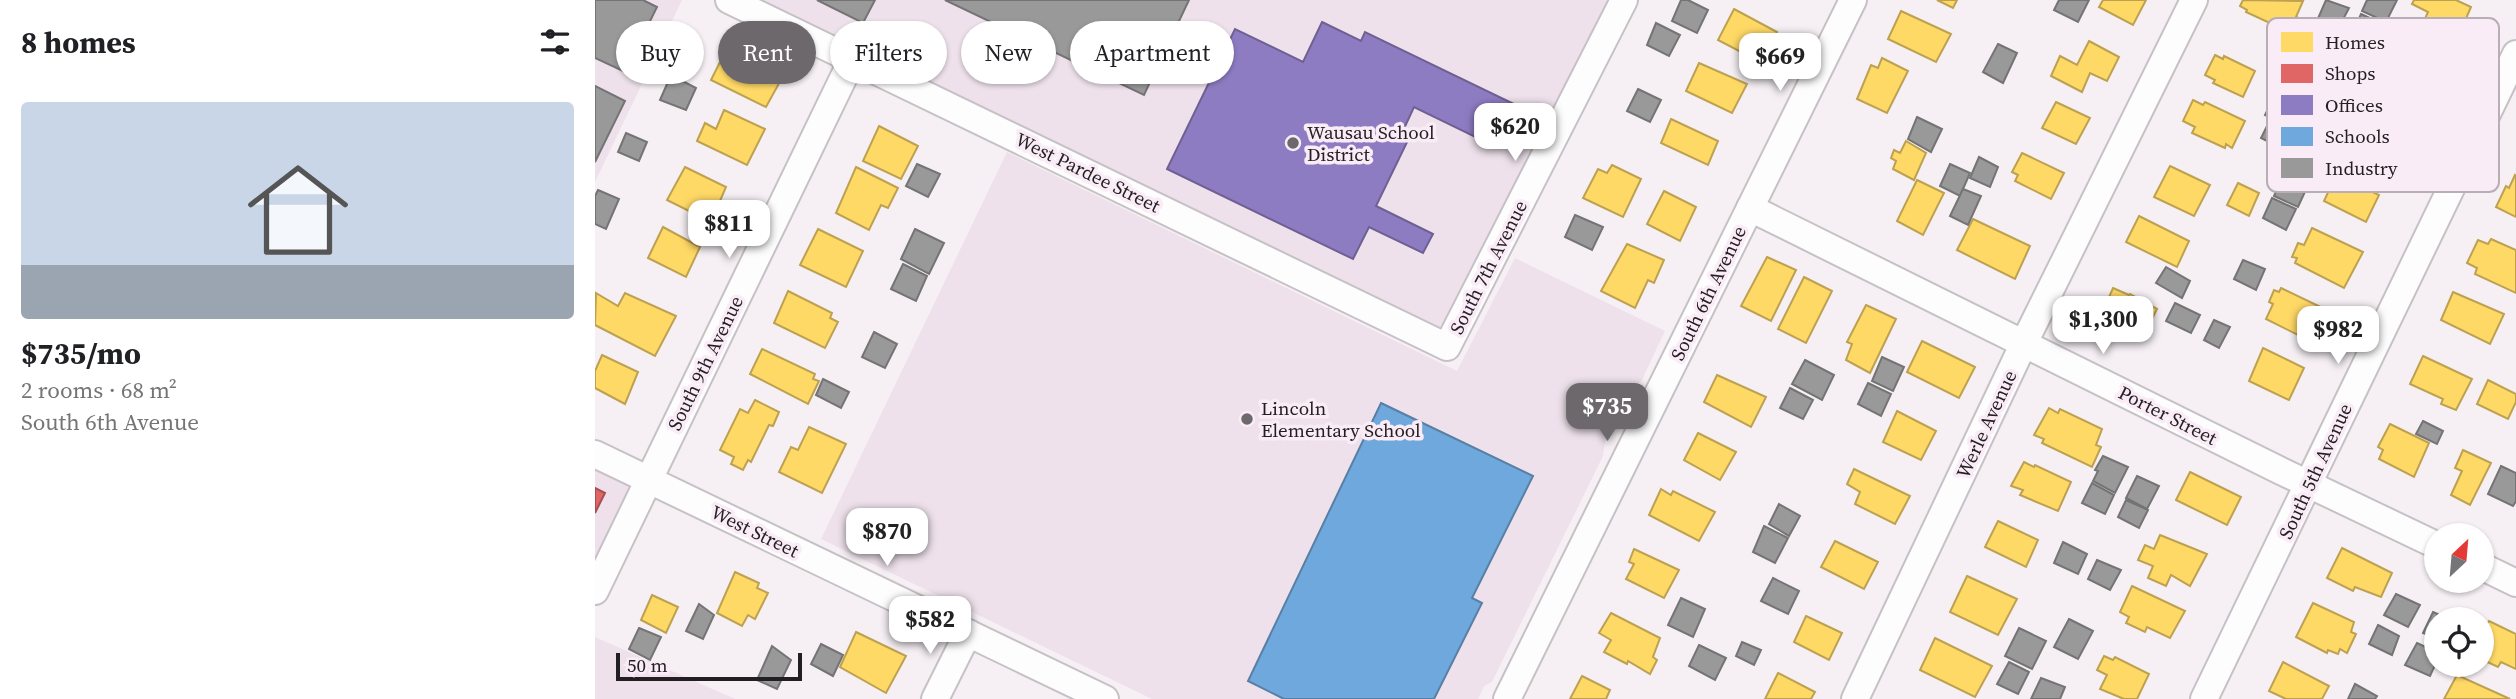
<!DOCTYPE html>
<meta charset="utf-8">
<style>
:root{--surface:#fff;--page:#f6f6f6;--text:#202124;--muted:#757577;--line:#e0e0e0;--accent:#6c686b}
body{margin:0;font-family:"Source Serif 4",serif;background:var(--page);color:var(--text);height:100vh;display:flex;flex-direction:column;font-size:26px;white-space:nowrap}
*{box-sizing:border-box;margin:0}
p{font-size:23px;color:var(--muted)}
.icon{flex:none;width:38px;height:38px;fill:none;stroke:currentColor;stroke-width:2;stroke-linecap:round;stroke-linejoin:round}
.map{position:relative;flex:1;overflow:hidden}
.details{display:flex;flex-direction:column;background:var(--surface);width:595px}
.details>*{flex:none}
.guide{position:absolute;left:21px;top:21px;width:665px;height:63px;display:flex;gap:14px}
.needle{width:46px;rotate:26deg}
.tools{position:absolute;left:1829px;top:523px;display:grid;gap:14px}
.tools a{display:grid;place-items:center;width:70px;height:70px;border-radius:50%;background:var(--surface);box-shadow:0 2px 5px #0004;font-size:35px}
.scale{position:absolute;left:21px;bottom:18px;width:186px;box-sizing:border-box;padding-left:7px;border:4px solid #221e21;border-top:0;font-size:19px;line-height:24px;white-space:nowrap;color:#221e21;-webkit-text-stroke:5px #faecf6;paint-order:stroke}
.price{position:absolute;translate:-50% -60px;padding:0 16px;border-radius:14px;background:#fff;color:#222;font-size:23px;line-height:46px;filter:drop-shadow(0 2px 4px #0008)}
.price::after{content:'';position:absolute;left:50%;top:42px;width:21px;height:16px;margin-left:-10px;background:inherit;clip-path:polygon(0 0,100% 0,50% 100%)}
.price.selected{background:var(--accent);color:#fff}
ul{padding:0;list-style:none}
li{display:grid;align-content:center;gap:14px;height:371px;padding:0 21px}
li+li{border-top:2px solid var(--line)}
li span{display:grid;place-items:center;height:217px;border-radius:7px;color:#555}
li>.icon{margin-inline-start:auto}
span .icon{width:126px;height:126px;fill:#fffc;stroke-width:1}
li b{font-size:30px}
h2{display:flex;justify-content:space-between;align-items:center;height:84px;padding:0 21px;font-size:30px}
.tag{padding:0 24px;border-radius:32px;background:var(--surface);box-shadow:0 2px 5px #0004;font-size:24px;line-height:63px}
.tag.selected{background:var(--accent);color:#fff}
main{display:flex;flex:1;min-height:0}
.map>svg:first-child{display:block}
</style>
<main>
<section class="details">
<h2>8 homes<svg class="icon" aria-label="filters" viewBox="0 0 24 24"><path d="M4 7h16M4 17h16"/><circle cx="9" cy="7" r="2"/><circle cx="15" cy="17" r="2"/></svg></h2>
<ul>
<li><span style="background:linear-gradient(#c9d6e8 75%,#9aa5b1 0)"><svg class="icon" aria-label="home" viewBox="0 0 24 24"><path d="M3 11l9-7 9 7M6 9v11h12V9"/></svg></span><div><b>$735/mo</b><p>2 rooms · 68 m²</p><p>South 6th Avenue</p></div></li>
</ul>
</section>
<div class="map">
<svg width="1921" height="699" viewBox="0 0 1921 699">
<rect width="100%" height="100%" fill="#f6f0f5"/>
<g fill="#eee1eb">
<path d="M 0,0 L 87,0 L 0,182 Z"/>
<path d="M 134,0 L 1028,0 L 852,347 Z"/>
<path d="M 412,152 L 862,371 L 920,258 L 1070,331 L 1047,380 L 1033,395 L 1010,443 L 1008,456 L 897,682 L 889,686 L 883,699 L 557,699 L 226,539 Z"/>
<path d="M 0,454 L 53,479 L 0,591 Z"/>
<path d="M 0,637 L 140,699 L 0,699 Z"/>
</g>
<g fill="#ffd966" stroke="#bda151" stroke-width="2">
<path d="M 1342,0 L 1362,0 L 1358,8 Z"/>
<path d="M 1508,0 L 1551,0 L 1538,25 L 1504,7 Z"/>
<path d="M 1648,0 L 1708,1 L 1701,17 L 1708,20 L 1701,35 L 1651,12 L 1652,10 L 1645,6 Z"/>
<path d="M 1819,0 L 1861,0 L 1876,7 L 1863,37 L 1829,21 L 1833,12 L 1817,4 Z"/>
<path d="M 1139,9 L 1182,32 L 1167,63 L 1123,40 Z"/>
<path d="M 1306,11 L 1356,34 L 1341,62 L 1293,39 Z"/>
<path d="M 1494,41 L 1524,57 L 1512,81 L 1495,73 L 1487,92 L 1456,76 L 1465,56 L 1482,65 Z"/>
<path d="M 1620,55 L 1628,59 L 1629,56 L 1660,71 L 1648,97 L 1618,83 L 1620,80 L 1610,75 Z"/>
<path d="M 127,58 L 150,71 L 155,61 L 187,78 L 171,107 L 116,80 Z"/>
<path d="M 1287,58 L 1313,71 L 1292,113 L 1262,99 L 1276,65 L 1283,68 Z"/>
<path d="M 1104,63 L 1152,84 L 1137,113 L 1091,91 Z"/>
<path d="M 1598,100 L 1608,105 L 1610,102 L 1650,121 L 1637,148 L 1631,144 L 1630,148 L 1597,133 L 1600,127 L 1588,121 Z"/>
<path d="M 1461,102 L 1495,118 L 1481,144 L 1447,128 Z"/>
<path d="M 129,110 L 170,129 L 152,165 L 102,141 L 110,123 L 121,129 Z"/>
<path d="M 1076,119 L 1123,141 L 1113,165 L 1066,143 Z"/>
<path d="M 284,126 L 323,146 L 306,179 L 268,161 Z"/>
<path d="M 1311,141 L 1331,153 L 1319,180 L 1298,169 L 1301,161 L 1296,158 L 1299,150 L 1305,153 Z"/>
<path d="M 1427,153 L 1469,173 L 1456,199 L 1420,181 L 1423,175 L 1417,172 Z"/>
<path d="M 1017,165 L 1046,179 L 1028,217 L 988,198 L 1003,169 L 1012,173 Z"/>
<path d="M 1575,166 L 1615,185 L 1599,216 L 1559,197 Z"/>
<path d="M 90,167 L 131,187 L 116,222 L 72,200 Z"/>
<path d="M 261,167 L 303,188 L 293,208 L 286,205 L 274,230 L 241,213 Z"/>
<path d="M 1741,175 L 1784,195 L 1771,222 L 1729,201 Z"/>
<path d="M 1920,175 L 1921,176 L 1921,217 L 1901,207 L 1911,186 L 1914,188 Z"/>
<path d="M 1322,180 L 1349,193 L 1328,235 L 1302,221 Z"/>
<path d="M 1643,183 L 1664,193 L 1654,216 L 1632,205 Z"/>
<path d="M 1069,191 L 1101,207 L 1085,241 L 1052,224 Z"/>
<path d="M 1544,216 L 1594,241 L 1582,267 L 1531,242 Z"/>
<path d="M 1378,219 L 1435,246 L 1420,279 L 1362,250 Z"/>
<path d="M 68,227 L 105,247 L 91,277 L 53,258 Z"/>
<path d="M 1717,228 L 1768,252 L 1749,288 L 1700,263 L 1702,258 L 1697,257 L 1703,243 L 1709,245 Z"/>
<path d="M 223,229 L 268,251 L 251,287 L 205,265 Z"/>
<path d="M 1896,239 L 1921,250 L 1921,293 L 1880,274 L 1882,268 L 1872,263 L 1883,240 L 1893,244 Z"/>
<path d="M 1032,244 L 1069,260 L 1059,283 L 1053,280 L 1040,308 L 1006,291 Z"/>
<path d="M 1172,257 L 1201,270 L 1176,321 L 1146,306 Z"/>
<path d="M 1209,277 L 1237,291 L 1211,343 L 1183,329 Z"/>
<path d="M 1518,288 L 1534,295 L 1535,294 L 1562,309 L 1548,337 L 1537,330 L 1535,334 L 1519,326 L 1519,324 L 1505,317 L 1506,314 L 1498,310 L 1503,298 L 1512,302 Z"/>
<path d="M 1686,288 L 1736,312 L 1721,344 L 1671,319 L 1678,304 L 1674,302 L 1679,290 L 1684,292 Z"/>
<path d="M 193,291 L 237,313 L 235,318 L 243,322 L 230,348 L 179,323 Z"/>
<path d="M 1858,292 L 1909,314 L 1895,344 L 1846,320 Z"/>
<path d="M 1,293 L 23,306 L 30,293 L 81,316 L 60,356 L 0,325 Z"/>
<path d="M 1271,305 L 1301,319 L 1275,373 L 1251,360 L 1257,344 L 1252,342 Z"/>
<path d="M 1327,341 L 1380,367 L 1364,398 L 1312,372 Z"/>
<path d="M 1668,348 L 1709,368 L 1694,400 L 1654,381 Z"/>
<path d="M 167,349 L 220,374 L 218,379 L 224,381 L 213,404 L 155,374 Z"/>
<path d="M 7,355 L 43,372 L 30,404 L 0,388 L 0,371 Z"/>
<path d="M 1828,356 L 1877,379 L 1861,410 L 1846,404 L 1848,399 L 1815,384 Z"/>
<path d="M 1122,375 L 1171,397 L 1156,427 L 1109,402 Z"/>
<path d="M 1893,380 L 1921,394 L 1921,402 L 1913,419 L 1882,404 Z"/>
<path d="M 160,400 L 184,412 L 178,426 L 174,425 L 156,462 L 153,460 L 148,470 L 136,464 L 139,457 L 125,450 L 145,409 L 153,413 Z"/>
<path d="M 1454,408 L 1463,413 L 1465,409 L 1507,429 L 1501,445 L 1506,447 L 1497,467 L 1447,443 L 1449,439 L 1439,435 Z"/>
<path d="M 1302,411 L 1341,431 L 1326,460 L 1288,442 Z"/>
<path d="M 1795,424 L 1834,443 L 1819,477 L 1784,459 L 1788,450 L 1783,447 Z"/>
<path d="M 214,427 L 251,444 L 227,493 L 184,472 L 196,447 L 203,450 Z"/>
<path d="M 1103,433 L 1141,452 L 1125,480 L 1089,460 Z"/>
<path d="M 1868,450 L 1896,463 L 1875,505 L 1856,495 L 1867,471 L 1860,468 Z"/>
<path d="M 1429,462 L 1439,467 L 1440,465 L 1476,482 L 1463,511 L 1425,495 L 1428,490 L 1416,486 Z"/>
<path d="M 1259,469 L 1315,496 L 1300,524 L 1260,504 L 1265,492 L 1252,484 Z"/>
<path d="M 1595,472 L 1646,497 L 1632,525 L 1581,500 Z"/>
<path d="M 1066,489 L 1076,495 L 1078,491 L 1120,512 L 1104,541 L 1054,515 Z"/>
<path d="M 1403,521 L 1443,540 L 1431,567 L 1390,547 Z"/>
<path d="M 1565,535 L 1612,554 L 1595,586 L 1576,575 L 1571,586 L 1553,578 L 1558,566 L 1543,560 L 1550,545 L 1559,549 Z"/>
<path d="M 1240,541 L 1283,562 L 1269,589 L 1226,567 Z"/>
<path d="M 1747,548 L 1797,573 L 1786,597 L 1760,587 L 1758,591 L 1732,578 Z"/>
<path d="M 1039,549 L 1084,570 L 1069,598 L 1031,579 L 1039,564 L 1034,562 Z"/>
<path d="M 140,572 L 164,583 L 162,588 L 173,593 L 160,619 L 153,615 L 147,626 L 122,613 Z"/>
<path d="M 1372,576 L 1422,599 L 1403,635 L 1355,612 Z"/>
<path d="M 1537,586 L 1590,611 L 1575,638 L 1552,627 L 1550,632 L 1531,623 L 1534,617 L 1525,612 Z"/>
<path d="M 57,595 L 83,607 L 71,633 L 46,620 Z"/>
<path d="M 1718,603 L 1759,622 L 1756,632 L 1761,634 L 1752,653 L 1745,649 L 1743,654 L 1733,650 L 1732,653 L 1701,637 Z"/>
<path d="M 1016,613 L 1065,638 L 1058,657 L 1062,660 L 1055,674 L 1033,661 L 1032,664 L 1009,652 L 1016,640 L 1004,633 Z"/>
<path d="M 1211,616 L 1247,633 L 1234,660 L 1199,642 Z"/>
<path d="M 1894,621 L 1921,634 L 1921,669 L 1906,662 L 1903,667 L 1886,659 L 1886,636 Z"/>
<path d="M 261,632 L 311,656 L 291,693 L 245,667 Z"/>
<path d="M 1340,638 L 1397,666 L 1380,697 L 1325,670 Z"/>
<path d="M 1509,656 L 1518,660 L 1520,657 L 1554,674 L 1542,699 L 1529,699 L 1505,689 L 1512,675 L 1502,670 Z"/>
<path d="M 1688,662 L 1734,686 L 1727,699 L 1691,699 L 1674,691 Z"/>
<path d="M 1183,673 L 1220,692 L 1216,699 L 1170,699 Z"/>
<path d="M 1862,675 L 1915,699 L 1849,699 Z"/>
<path d="M 987,676 L 1015,690 L 1011,699 L 975,699 Z"/>
</g>
<path fill="#e06666" stroke="#a75051" stroke-width="2" d="M 0,488 L 10,493 L 0,513 Z"/>
<path fill="#8e7cc3" stroke="#6e6092" stroke-width="2" d="M 727,22 L 766,41 L 770,32 L 923,106 L 903,148 L 819,107 L 806,135 L 814,138 L 781,206 L 838,234 L 828,253 L 774,227 L 758,259 L 572,169 L 640,29 L 708,62 Z"/>
<path fill="#6fa8dc" stroke="#587fa4" stroke-width="2" d="M 786,403 L 938,476 L 877,598 L 887,603 L 839,699 L 689,699 L 653,681 Z"/>
<g fill="#999" stroke="#757475" stroke-width="2">
<path d="M 0,0 L 48,0 L 62,7 L 30,72 L 0,58 Z"/>
<path d="M 222,0 L 280,0 L 268,23 Z"/>
<path d="M 350,0 L 594,0 L 549,95 Z"/>
<path d="M 1086,0 L 1093,0 L 1113,10 L 1102,33 L 1077,21 Z"/>
<path d="M 1464,0 L 1494,0 L 1483,22 L 1459,10 Z"/>
<path d="M 1731,0 L 1754,8 L 1741,33 L 1721,23 Z"/>
<path d="M 1772,0 L 1802,0 L 1791,22 L 1767,11 Z"/>
<path d="M 1766,14 L 1790,25 L 1773,58 L 1751,47 Z"/>
<path d="M 1061,23 L 1085,35 L 1074,56 L 1052,45 Z"/>
<path d="M 75,41 L 98,52 L 85,77 L 64,65 Z"/>
<path d="M 1403,44 L 1422,53 L 1408,83 L 1388,72 Z"/>
<path d="M 76,75 L 101,88 L 91,110 L 65,100 Z"/>
<path d="M 0,86 L 30,101 L 0,162 Z"/>
<path d="M 1043,89 L 1066,100 L 1055,122 L 1032,111 Z"/>
<path d="M 1680,95 L 1704,106 L 1694,127 L 1670,115 Z"/>
<path d="M 1322,117 L 1347,129 L 1336,152 L 1313,139 Z"/>
<path d="M 1675,120 L 1696,131 L 1688,149 L 1666,138 Z"/>
<path d="M 31,133 L 52,142 L 44,161 L 23,152 Z"/>
<path d="M 1384,157 L 1403,167 L 1395,187 L 1375,178 Z"/>
<path d="M 322,164 L 345,174 L 333,197 L 311,186 Z"/>
<path d="M 1355,164 L 1375,173 L 1365,196 L 1345,186 Z"/>
<path d="M 1690,172 L 1714,183 L 1703,207 L 1679,196 Z"/>
<path d="M 1368,189 L 1386,196 L 1373,225 L 1355,216 Z"/>
<path d="M 3,190 L 24,199 L 11,229 L 0,224 L 0,196 Z"/>
<path d="M 1677,198 L 1701,209 L 1691,230 L 1668,218 Z"/>
<path d="M 980,215 L 1008,227 L 997,250 L 970,237 Z"/>
<path d="M 320,229 L 349,243 L 334,274 L 306,259 Z"/>
<path d="M 1648,260 L 1670,269 L 1661,290 L 1639,279 Z"/>
<path d="M 308,264 L 332,276 L 321,301 L 296,289 Z"/>
<path d="M 1571,267 L 1595,281 L 1587,298 L 1561,283 Z"/>
<path d="M 1580,303 L 1605,315 L 1596,333 L 1571,321 Z"/>
<path d="M 1619,320 L 1635,327 L 1624,348 L 1609,340 Z"/>
<path d="M 279,332 L 302,344 L 290,368 L 267,357 Z"/>
<path d="M 1287,357 L 1309,367 L 1298,391 L 1277,381 Z"/>
<path d="M 1210,360 L 1239,375 L 1227,400 L 1197,384 Z"/>
<path d="M 228,379 L 254,392 L 246,408 L 221,395 Z"/>
<path d="M 1273,383 L 1296,394 L 1286,416 L 1263,404 Z"/>
<path d="M 1195,388 L 1218,400 L 1208,419 L 1185,408 Z"/>
<path d="M 1828,421 L 1848,431 L 1842,444 L 1821,434 Z"/>
<path d="M 1508,456 L 1533,467 L 1520,493 L 1498,481 L 1503,471 L 1500,470 Z"/>
<path d="M 1906,466 L 1921,473 L 1921,501 L 1918,506 L 1893,494 Z"/>
<path d="M 1542,476 L 1564,486 L 1552,509 L 1531,498 Z"/>
<path d="M 1497,483 L 1519,495 L 1510,514 L 1487,503 Z"/>
<path d="M 1531,500 L 1553,510 L 1544,528 L 1523,517 Z"/>
<path d="M 1184,504 L 1205,516 L 1194,536 L 1174,524 Z"/>
<path d="M 1169,526 L 1193,538 L 1180,563 L 1158,552 Z"/>
<path d="M 1468,542 L 1492,554 L 1483,574 L 1459,563 Z"/>
<path d="M 1502,560 L 1526,570 L 1515,590 L 1493,579 Z"/>
<path d="M 1178,578 L 1204,591 L 1193,614 L 1166,601 Z"/>
<path d="M 1801,594 L 1825,605 L 1813,627 L 1789,615 Z"/>
<path d="M 1086,598 L 1110,609 L 1098,637 L 1073,625 Z"/>
<path d="M 104,604 L 119,615 L 108,639 L 91,631 Z"/>
<path d="M 1838,612 L 1856,620 L 1841,620 L 1841,639 L 1828,633 Z"/>
<path d="M 1474,619 L 1498,631 L 1483,659 L 1459,647 Z"/>
<path d="M 1783,625 L 1804,636 L 1797,655 L 1774,644 Z"/>
<path d="M 44,628 L 66,637 L 55,660 L 34,649 Z"/>
<path d="M 1424,628 L 1451,641 L 1437,669 L 1410,656 Z"/>
<path d="M 1147,642 L 1166,650 L 1159,665 L 1141,656 Z"/>
<path d="M 1822,643 L 1841,652 L 1841,663 L 1835,676 L 1810,665 Z"/>
<path d="M 226,644 L 248,655 L 238,676 L 216,664 Z"/>
<path d="M 1104,645 L 1131,658 L 1120,680 L 1094,666 Z"/>
<path d="M 177,646 L 196,660 L 182,689 L 162,680 Z"/>
<path d="M 1414,662 L 1434,672 L 1423,694 L 1402,684 Z"/>
<path d="M 1446,678 L 1470,687 L 1465,699 L 1436,699 Z"/>
<path d="M 1760,684 L 1782,696 L 1780,699 L 1753,699 Z"/>
</g>
<g fill="none" stroke-linecap="round" stroke-linejoin="round">
<g stroke="#c6c1c5" stroke-width="30">
<g id="street">
<path d="M 134,0 L 852,347 L 1029,0"/>
<path d="M 1155,208 L 1684,470 L 1841,545"/>
<path d="M 0,454 L 510,699"/>
<path d="M 1886,566 L 1921,583"/>
<path d="M 0,591 L 257,60"/>
<path d="M 340,699 L 373,633"/>
<path d="M 912,699 L 1258,0"/>
<path d="M 1260,699 L 1429,343 L 1599,0"/>
<path d="M 1609,699 L 1921,54"/>
</g>
</g>
<use href="#street" stroke="#fefdfe" stroke-width="26"/>
</g>
<g fill="#6c686b" stroke="#faecf6" stroke-width="2.5">
<circle cx="698" cy="143" r="7"/>
<circle cx="652" cy="419" r="7"/>
</g>
<g text-anchor="middle" dominant-baseline="central" stroke-width="7" stroke-linejoin="round" paint-order="stroke">
<g font-size="19" fill="#221e21" stroke="#faecf6" text-anchor="start">
<text x="712" y="132">Wausau School<tspan x="712" dy="22">District</tspan></text>
<text x="666" y="408">Lincoln<tspan x="666" dy="22">Elementary School</tspan></text>
</g>
<g font-size="19" fill="#221e21" stroke="#faecf6">
<text transform="translate(493 172) rotate(26)">West Pardee Street</text>
<text transform="translate(893 267) rotate(-63)">South 7th Avenue</text>
<text transform="translate(1113 293) rotate(-64)">South 6th Avenue</text>
<text transform="translate(110 363) rotate(-64)">South 9th Avenue</text>
<text transform="translate(1573 415) rotate(27)">Porter Street</text>
<text transform="translate(1391 424) rotate(-65)">Werle Avenue</text>
<text transform="translate(1720 471) rotate(-65)">South 5th Avenue</text>
<text transform="translate(160 531) rotate(26)">West Street</text>
</g>
</g>
<rect x="1672" y="18" width="232" height="174" rx="10" fill="#faecf6" stroke="#b9aeb6" stroke-width="2"/>
<rect x="1686" y="32" width="32" height="20" fill="#ffd966"/>
<rect x="1686" y="64" width="32" height="19" fill="#e06666"/>
<rect x="1686" y="95" width="32" height="20" fill="#8e7cc3"/>
<rect x="1686" y="127" width="32" height="19" fill="#6fa8dc"/>
<rect x="1686" y="158" width="32" height="20" fill="#999"/>
<g font-size="19" fill="#221e21">
<text x="1730" y="49">Homes</text>
<text x="1730" y="80">Shops</text>
<text x="1730" y="112">Offices</text>
<text x="1730" y="143">Schools</text>
<text x="1730" y="175">Industry</text>
</g>
</svg>
<div class="tools">
<a><svg class="needle" viewBox="-14 -14 28 28"><path d="M0-13l5 13h-10z" fill="#e53935"/><path d="M0 13l5-13h-10z" fill="#757577"/></svg></a>
<a><svg class="icon" aria-label="locate" viewBox="0 0 24 24"><circle cx="12" cy="12" r="6"/><path d="M12 2v4M12 18v4M2 12h4M18 12h4"/></svg></a>
</div>
<div class="scale">50 m</div>
<b class="price" style="left:1185px;top:93px">$669</b>
<b class="price" style="left:920px;top:163px">$620</b>
<b class="price" style="left:134px;top:260px">$811</b>
<b class="price" style="left:1508px;top:356px">$1,300</b>
<b class="price" style="left:1743px;top:366px">$982</b>
<b class="price selected" style="left:1012px;top:443px">$735</b>
<b class="price" style="left:292px;top:568px">$870</b>
<b class="price" style="left:335px;top:656px">$582</b>
<div class="guide">
<a class="tag">Buy</a>
<a class="tag selected">Rent</a>
<a class="tag">Filters</a>
<a class="tag">New</a>
<a class="tag">Apartment</a>
</div>
</div>
</main>
